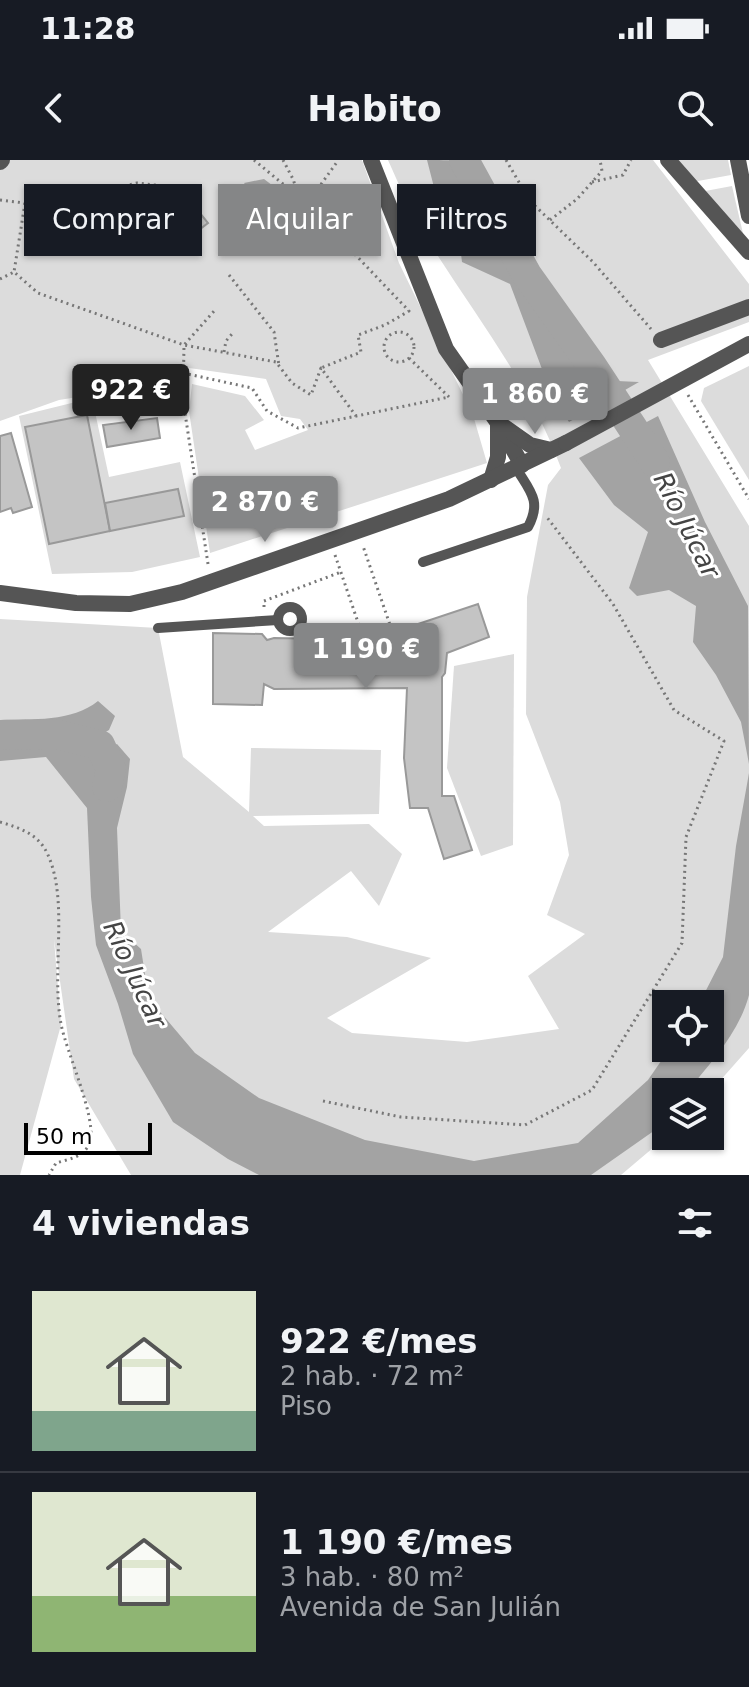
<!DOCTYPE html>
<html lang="es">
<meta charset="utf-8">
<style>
:root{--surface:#171b24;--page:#20242c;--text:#f1f3f6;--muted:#9ea1a6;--line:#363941;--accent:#858687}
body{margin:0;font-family:"DejaVu Sans",sans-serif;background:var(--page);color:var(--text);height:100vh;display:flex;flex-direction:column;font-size:30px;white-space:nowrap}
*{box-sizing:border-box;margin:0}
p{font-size:26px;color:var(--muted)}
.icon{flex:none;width:44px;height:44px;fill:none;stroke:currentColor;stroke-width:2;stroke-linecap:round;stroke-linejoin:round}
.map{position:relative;height:1015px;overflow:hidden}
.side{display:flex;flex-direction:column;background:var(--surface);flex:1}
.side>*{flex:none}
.top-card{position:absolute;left:24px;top:24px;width:702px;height:72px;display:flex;gap:16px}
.controls{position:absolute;left:652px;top:830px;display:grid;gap:16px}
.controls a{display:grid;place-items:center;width:72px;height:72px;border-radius:0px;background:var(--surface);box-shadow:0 2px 6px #0004;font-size:40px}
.scale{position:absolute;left:24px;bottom:20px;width:128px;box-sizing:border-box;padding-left:8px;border:4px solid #000;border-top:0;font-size:22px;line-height:28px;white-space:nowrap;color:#000;-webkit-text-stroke:6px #fff;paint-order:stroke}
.price{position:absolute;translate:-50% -68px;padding:0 18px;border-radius:8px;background:var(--accent);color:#fff;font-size:26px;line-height:52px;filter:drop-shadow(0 2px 4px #0008)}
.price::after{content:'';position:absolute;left:50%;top:48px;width:24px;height:18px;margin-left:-12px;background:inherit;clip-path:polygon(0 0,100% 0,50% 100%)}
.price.current{background:#222;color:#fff}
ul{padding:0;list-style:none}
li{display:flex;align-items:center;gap:24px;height:200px;padding:0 32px}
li+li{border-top:2px solid var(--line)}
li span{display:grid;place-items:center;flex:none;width:224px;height:160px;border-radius:0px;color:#555}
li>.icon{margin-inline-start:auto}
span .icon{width:96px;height:96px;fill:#fffc;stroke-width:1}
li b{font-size:34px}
h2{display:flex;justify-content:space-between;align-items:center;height:96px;padding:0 32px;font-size:34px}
.tag{padding:0 28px;border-radius:0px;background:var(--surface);box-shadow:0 2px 6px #0004;font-size:28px;line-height:72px}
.tag.current{background:var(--accent);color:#fff}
.status{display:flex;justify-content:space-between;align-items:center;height:56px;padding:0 40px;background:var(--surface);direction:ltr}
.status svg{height:22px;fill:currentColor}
header{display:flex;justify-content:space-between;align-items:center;height:104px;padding:0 32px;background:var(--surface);font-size:36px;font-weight:700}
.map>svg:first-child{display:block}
</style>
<div class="status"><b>11:28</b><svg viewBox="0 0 49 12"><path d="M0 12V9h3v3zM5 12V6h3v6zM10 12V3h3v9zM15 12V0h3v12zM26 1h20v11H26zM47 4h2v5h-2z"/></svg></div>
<header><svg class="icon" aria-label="back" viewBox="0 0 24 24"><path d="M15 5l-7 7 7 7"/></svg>Habito<svg class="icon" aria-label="search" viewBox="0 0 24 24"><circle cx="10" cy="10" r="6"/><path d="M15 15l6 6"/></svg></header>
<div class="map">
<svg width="749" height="1015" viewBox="0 0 749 1015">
<rect width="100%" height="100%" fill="#fff"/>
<g fill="#dcdcdc" fill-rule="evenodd">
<path d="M 4,0 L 362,0 L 399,103 L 473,255 L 487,303 L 210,393 L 189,251 L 192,224 L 245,236 L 264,260 L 245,270 L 255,290 L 308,270 L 300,259 L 281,256 L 266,219 L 175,206 L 165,236 L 135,246 L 97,234 L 59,240 L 0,261 L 0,2 Z"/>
<path d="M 388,0 L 653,0 L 749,124 L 749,162 L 648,200 L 749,366 L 749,888 L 710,932 L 666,932 L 667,976 L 621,1015 L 131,1015 L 74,919 L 54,779 L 61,865 L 20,1015 L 0,1015 L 0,459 L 158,468 L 183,597 L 249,652 L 251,588 L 381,590 L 379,654 L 253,656 L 264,666 L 369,664 L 402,694 L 379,746 L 351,711 L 268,772 L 347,777 L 431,798 L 327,858 L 352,873 L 467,882 L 559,869 L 528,816 L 585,774 L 547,755 L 569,695 L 560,642 L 526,554 L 527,437 L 548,325 L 561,308 C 528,217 465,144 417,62 C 406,42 397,20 388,0 ZM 666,844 L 710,844 L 710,888 L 666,888 Z"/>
<path d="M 675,0 L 728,0 L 731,15 L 687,23 Z"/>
<path d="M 732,26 L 745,82 L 700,32 Z"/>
<path d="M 749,206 L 749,320 L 701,241 L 704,228 Z"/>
<path d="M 92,238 L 109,317 L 180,302 L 200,397 L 132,412 L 52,414 L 19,256 Z"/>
<path d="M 514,494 L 513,685 L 481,696 L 447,608 L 454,506 Z"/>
</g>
<g fill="#a3a3a3">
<path d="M 427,0 C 435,0 453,0 458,1 C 481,12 496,37 508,60 L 495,73 L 523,84 L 571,156 L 559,156 L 556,172 L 582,178 L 617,221 L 639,222 L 569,262 L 551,233 L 510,124 L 462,102 L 457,62 L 437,39 Z"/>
<path d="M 264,19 L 285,35 L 288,49 L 277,56 L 264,50 L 244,23 Z"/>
<path d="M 658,256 L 705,362 L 748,446 L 749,604 L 741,562 L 716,515 L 693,482 L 696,446 L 669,430 L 637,436 L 629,428 L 648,372 L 614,345 L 579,298 Z"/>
<path d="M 98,541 L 115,556 L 109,570 L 88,582 L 94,594 L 117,584 L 130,599 L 127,627 L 117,668 L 121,771 L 141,789 L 147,827 L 156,847 L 195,893 L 259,938 L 365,980 L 474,1001 L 578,983 L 648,920 L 670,888 L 710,888 L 710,844 L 699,844 L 723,797 L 736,686 L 749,613 L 749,835 C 739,873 711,902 687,932 L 666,932 L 666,958 L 658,968 L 591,1015 L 259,1015 L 228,999 L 173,962 L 133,894 L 118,844 L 96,785 L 91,737 L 87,648 L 46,597 L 0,601 L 0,560 C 32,559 72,562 98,541 Z"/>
</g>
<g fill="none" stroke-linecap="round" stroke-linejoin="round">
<g stroke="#a3a3a3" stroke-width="30">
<path d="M 464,0 L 527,115 L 592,206 L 655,302"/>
<path d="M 0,575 L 56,574 L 100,585 L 111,609 L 107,627"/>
</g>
</g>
<g fill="#c4c4c4" stroke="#999" stroke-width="2">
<path d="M 183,32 L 208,63 L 182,83 L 153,51 L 165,42 L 167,45 Z"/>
<path d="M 87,255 L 110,371 L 49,384 L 25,267 Z"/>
<path d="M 157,258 L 160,278 L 107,287 L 103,265 Z"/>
<path d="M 11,273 L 32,347 L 13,353 L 11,348 L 0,352 L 0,276 Z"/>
<path d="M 178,329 L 184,356 L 110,371 L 105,343 Z"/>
<path d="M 478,444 L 489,477 L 447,493 L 445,513 L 442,517 L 442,636 L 454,636 L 472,690 L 444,699 L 428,648 L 410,648 L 404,598 L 407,528 L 274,529 L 264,524 L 262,545 L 213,544 L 213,473 L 262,474 L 267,480 L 274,478 L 379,480 L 379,477 Z"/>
</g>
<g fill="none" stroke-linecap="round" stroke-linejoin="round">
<g stroke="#777" stroke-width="3" stroke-dasharray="2 4" stroke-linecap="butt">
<path d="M 254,0 L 307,44 L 409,151 L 385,165 L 358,175 L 361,192 L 321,208"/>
<path d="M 283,0 L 293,19 L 299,37"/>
<path d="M 506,0 L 530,41 L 593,102 L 651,169"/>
<path d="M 592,22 L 623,15 L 631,0"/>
<path d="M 0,40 L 25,43 L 65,33 L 115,28 L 137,23 L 190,29"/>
<path d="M 25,43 L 14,112 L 38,133 L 184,185 L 276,202 L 292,223 L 311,235 L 321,208 L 356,256"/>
<path d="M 307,44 L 337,2"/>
<path d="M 550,60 L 577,39 L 602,11 L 600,0"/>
<path d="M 229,115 L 274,172 L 279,206"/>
<path d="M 0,119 L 14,112"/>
<circle cx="399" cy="187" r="15"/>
<path d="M 224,192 L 226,181 L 232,174"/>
<path d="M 409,198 L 449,237"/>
<path d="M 183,213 L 252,228 L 267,251 L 298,268 L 449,237"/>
<path d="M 688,235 L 749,339"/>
<path d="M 335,395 L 362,474 L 390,465 L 363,386"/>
<path d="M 208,404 L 183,240 L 184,185 L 215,150"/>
<path d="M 264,447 L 264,441 L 341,412"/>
<path d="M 0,662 C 20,668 39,674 48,695 C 69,742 51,810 61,864 C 66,891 97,958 90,982 C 85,997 69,999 56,1003 L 49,1015"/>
<path d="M 323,941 L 401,957 L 525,965 L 592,930 L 682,783 L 686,677 L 724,581 L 674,550 L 613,444 L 546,356"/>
</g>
<g stroke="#555" stroke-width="10">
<path d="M 423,402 L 528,367 C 542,341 530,331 516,308"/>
<circle cx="290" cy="459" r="12"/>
<path d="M 158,468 L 278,460"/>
</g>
<g stroke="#555" stroke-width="16">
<path d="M 371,0 L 446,189 L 498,263 L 522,305"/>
<path d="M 668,0 L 749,92"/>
<path d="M 738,0 L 749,56"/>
<path d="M 0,2 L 2,0"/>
<path d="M 661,180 L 749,147"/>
<path d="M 503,266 L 530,285 L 551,290"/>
<path d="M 491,320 L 498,297 L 498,265"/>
<path d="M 0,433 L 76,443 L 130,444 L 182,432 L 449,339 L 566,283"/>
</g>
<path stroke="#555" stroke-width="16" d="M 566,283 L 749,184"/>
</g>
<g text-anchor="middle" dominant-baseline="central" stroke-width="6" stroke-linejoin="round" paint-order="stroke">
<g font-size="26" font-style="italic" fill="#444" stroke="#fff">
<text transform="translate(687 365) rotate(63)">Río Júcar</text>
<text transform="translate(135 814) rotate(65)">Río Júcar</text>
</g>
</g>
</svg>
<div class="controls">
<a><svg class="icon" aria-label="locate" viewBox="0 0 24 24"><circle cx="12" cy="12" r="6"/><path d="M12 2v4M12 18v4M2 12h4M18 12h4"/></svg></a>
<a><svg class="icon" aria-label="layers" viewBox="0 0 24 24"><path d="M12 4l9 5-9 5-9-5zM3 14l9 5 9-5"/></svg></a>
</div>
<div class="scale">50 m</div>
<b class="price current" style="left:131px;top:272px">922 €</b>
<b class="price" style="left:535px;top:276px">1 860 €</b>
<b class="price" style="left:265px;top:384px">2 870 €</b>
<b class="price" style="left:366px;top:531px">1 190 €</b>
<div class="top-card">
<a class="tag">Comprar</a>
<a class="tag current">Alquilar</a>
<a class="tag">Filtros</a>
</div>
</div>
<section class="side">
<h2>4 viviendas<svg class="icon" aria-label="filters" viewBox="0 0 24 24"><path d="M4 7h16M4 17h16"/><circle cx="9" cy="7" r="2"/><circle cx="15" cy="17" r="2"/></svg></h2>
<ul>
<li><span style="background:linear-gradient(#dfe7d0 75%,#7fa58c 0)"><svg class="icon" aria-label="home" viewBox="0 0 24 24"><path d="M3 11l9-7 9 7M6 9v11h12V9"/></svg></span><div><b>922 €/mes</b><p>2 hab. · 72 m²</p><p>Piso</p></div></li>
<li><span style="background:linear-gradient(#dfe7d0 65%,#8fb573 0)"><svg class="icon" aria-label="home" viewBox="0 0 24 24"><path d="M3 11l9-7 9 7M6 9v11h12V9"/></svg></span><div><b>1 190 €/mes</b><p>3 hab. · 80 m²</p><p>Avenida de San Julián</p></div></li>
</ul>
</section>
